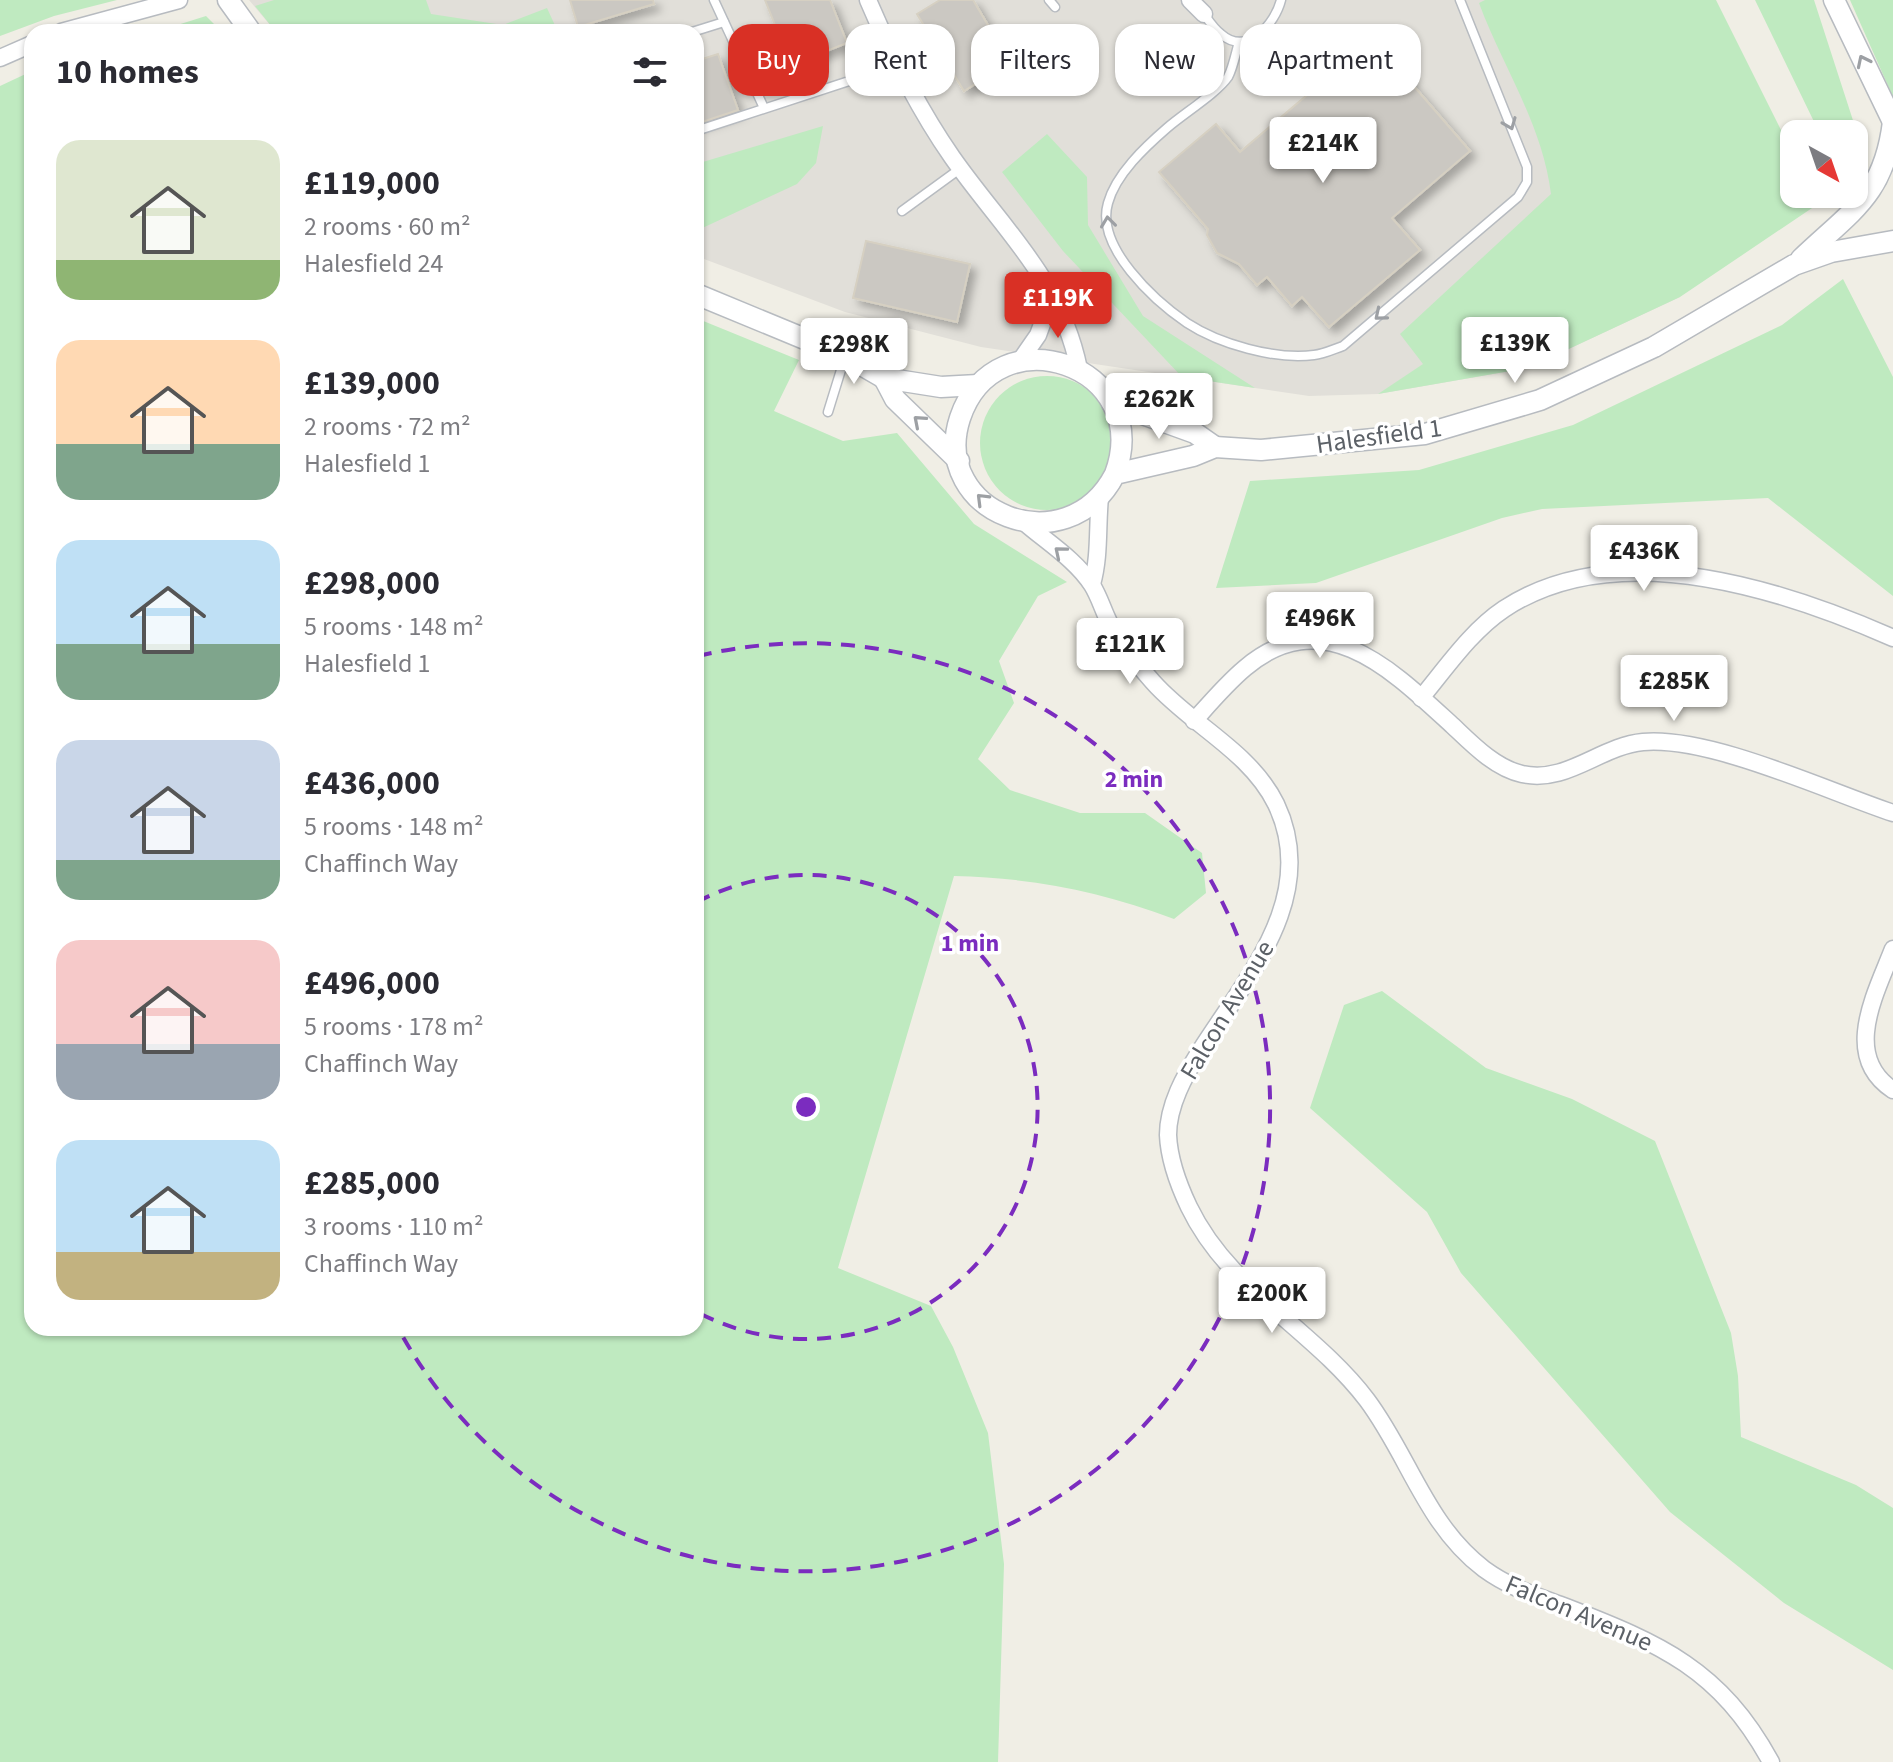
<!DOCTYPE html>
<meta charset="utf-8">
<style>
:root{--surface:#fff;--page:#f2f2f3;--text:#2b2b33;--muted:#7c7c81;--accent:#d93025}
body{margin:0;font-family:"Source Sans 3",sans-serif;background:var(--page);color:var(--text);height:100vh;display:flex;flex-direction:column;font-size:30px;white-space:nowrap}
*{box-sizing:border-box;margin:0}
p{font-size:26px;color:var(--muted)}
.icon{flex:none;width:44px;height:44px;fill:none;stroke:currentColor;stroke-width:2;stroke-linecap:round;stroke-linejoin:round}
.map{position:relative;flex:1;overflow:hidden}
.drawer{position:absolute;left:24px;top:24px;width:680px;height:1312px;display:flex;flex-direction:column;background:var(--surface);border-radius:24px;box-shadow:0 2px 6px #0004}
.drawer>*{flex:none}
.top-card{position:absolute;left:728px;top:24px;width:760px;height:72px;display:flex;gap:16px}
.needle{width:52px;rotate:140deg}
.tools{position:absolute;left:1780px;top:120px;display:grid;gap:16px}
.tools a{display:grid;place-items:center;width:88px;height:88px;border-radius:16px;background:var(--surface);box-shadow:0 2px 6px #0004;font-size:40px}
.price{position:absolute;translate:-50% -68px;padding:0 18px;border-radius:8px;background:#fff;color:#222;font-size:26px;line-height:52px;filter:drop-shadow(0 2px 4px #0008)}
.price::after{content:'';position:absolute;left:50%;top:48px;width:24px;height:18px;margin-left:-12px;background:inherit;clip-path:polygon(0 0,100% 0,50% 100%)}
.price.current{background:var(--accent);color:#fff}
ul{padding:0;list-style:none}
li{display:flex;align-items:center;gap:24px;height:200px;padding:0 32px}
li span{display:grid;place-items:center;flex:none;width:224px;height:160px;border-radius:24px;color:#555}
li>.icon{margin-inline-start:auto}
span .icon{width:96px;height:96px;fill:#fffc;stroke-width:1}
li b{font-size:34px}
h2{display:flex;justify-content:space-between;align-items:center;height:96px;padding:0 32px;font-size:34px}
.tag{padding:0 28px;border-radius:24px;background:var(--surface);box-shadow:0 2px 6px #0004;font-size:28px;line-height:72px}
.tag.current{background:var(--accent);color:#fff}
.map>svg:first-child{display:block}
</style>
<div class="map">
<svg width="1893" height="1762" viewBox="0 0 1893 1762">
<defs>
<filter id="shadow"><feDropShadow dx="6" dy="6" stdDeviation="4" flood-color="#0004"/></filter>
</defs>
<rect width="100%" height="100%" fill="#f0eee5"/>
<path fill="#e1dfd9" d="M 249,0 L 1688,0 L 1680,297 L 1528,368 L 1378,394 L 1309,396 L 981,347 L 845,312 L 696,256 L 696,32 L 276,32 Z"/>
<g fill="#bfeac0">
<path d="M 0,0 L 117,0 L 54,16 L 0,36 Z"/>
<path d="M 274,0 L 426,0 L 431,14 L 503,25 L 547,8 L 558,32 L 276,32 L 255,6 Z"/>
<path d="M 1485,0 L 1716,0 L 1794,156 L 1794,194 L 1813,194 L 1818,204 L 1680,297 L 1528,368 L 1378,394 L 1423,364 L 1400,334 L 1551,194 C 1542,123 1503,68 1479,3 Z"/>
<path d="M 1755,0 L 1814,0 L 1860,142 L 1854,167 L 1854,134 L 1820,134 Z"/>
<path d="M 1850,0 L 1893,0 L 1893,97 Z"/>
<path d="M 206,16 L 222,32 L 155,32 Z"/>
<path d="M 32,71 L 32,1328 L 696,1328 L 696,318 L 799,360 L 774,411 L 843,441 L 897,433 L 974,524 L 1067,582 L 1038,596 L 999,661 L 1014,703 L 978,759 L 1010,790 L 1080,813 L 1145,813 L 1202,853 L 1206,893 L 1174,919 C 1100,891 1033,878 954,876 L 838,1268 L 931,1306 L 953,1347 L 988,1433 L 1004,1564 L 998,1762 L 0,1762 L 0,86 Z"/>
<path d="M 823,126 L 816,163 L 797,184 L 696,231 L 696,164 Z"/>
<path d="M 1047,134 L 1087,177 L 1088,225 L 1143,316 L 1255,388 L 1182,377 L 1063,251 L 1002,172 Z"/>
<path d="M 1843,279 L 1893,377 L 1893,596 L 1768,498 L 1542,509 L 1502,518 L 1316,583 L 1216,588 L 1250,481 L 1419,470 L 1573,425 L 1782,325 Z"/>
<circle cx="1047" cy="443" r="67"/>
<path d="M 1382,991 L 1486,1068 L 1572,1099 L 1655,1141 L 1731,1333 L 1738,1376 L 1741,1437 L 1856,1485 L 1893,1508 L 1893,1670 L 1784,1603 L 1670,1512 L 1461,1273 L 1427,1212 L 1310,1108 L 1344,1005 Z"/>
</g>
<g fill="#cbc8c2" stroke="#d6d0c2" stroke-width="2" filter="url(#shadow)">
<path d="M 570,0 L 653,0 L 654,4 L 578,27 Z"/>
<path d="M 765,0 L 830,0 L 847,43 L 791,65 Z"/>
<path d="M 940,0 L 973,0 L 1010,62 L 964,91 L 917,14 Z"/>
<path d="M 1373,39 L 1470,151 L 1392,218 L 1420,250 L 1329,327 L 1302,297 L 1292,306 L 1267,277 L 1257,285 L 1239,264 L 1217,253 L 1207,235 L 1208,229 L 1159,172 L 1216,124 L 1240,152 Z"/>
<path d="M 718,54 L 738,110 L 696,124 L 696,61 Z"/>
<path d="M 866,241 L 970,264 L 957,322 L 853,298 Z"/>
</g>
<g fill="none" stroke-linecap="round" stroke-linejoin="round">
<g stroke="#b7bbc0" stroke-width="11">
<g id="service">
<path d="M 714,0 L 764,108"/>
<path d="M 1049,0 L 1055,7"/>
<path d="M 1204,14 C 1209,21 1214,29 1221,34 C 1247,57 1275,24 1281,0"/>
<path d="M 692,32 L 724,22"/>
<path d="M 1239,42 C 1236,52 1233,68 1228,77 C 1217,93 1183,114 1167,128 C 1145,147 1116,174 1108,203 C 1095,247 1155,301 1187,323 C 1219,344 1275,360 1314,355 C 1324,354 1334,349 1343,346 L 1518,197 L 1527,182 L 1527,167 L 1460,0"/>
<path d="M 696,131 L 898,65"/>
<path d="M 902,211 L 961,168"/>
<path d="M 828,412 L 845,357"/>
</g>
</g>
<g stroke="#b7bbc0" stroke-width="19">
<g id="minor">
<path d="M 868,0 C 891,54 918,108 952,157 C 1003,230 1060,277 1079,369"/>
<path d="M 1190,0 L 1204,14"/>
<path d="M 61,32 L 179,0"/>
<path d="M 0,58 L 32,44"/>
<path d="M 1020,361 L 1038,335 L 1053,294"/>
<path d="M 1025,523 C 1047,542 1076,560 1092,585 C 1099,596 1103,610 1109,622 C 1121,644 1137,664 1153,682 C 1191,725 1250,751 1276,804 C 1320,896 1247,977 1200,1051 C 1185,1075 1168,1105 1168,1135 C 1169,1158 1179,1186 1189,1207 C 1229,1290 1313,1329 1367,1400 C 1409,1456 1426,1525 1484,1569 C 1510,1588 1537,1596 1566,1607 C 1661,1644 1720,1669 1771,1762"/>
<path d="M 1092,584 C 1100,556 1097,527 1100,497"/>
<path d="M 1421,698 C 1446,668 1471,631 1504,609 C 1616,535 1782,589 1893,638"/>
<path d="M 1194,721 C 1210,703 1226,684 1245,668 C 1324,601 1393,671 1453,726 C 1472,744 1495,768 1522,774 C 1567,784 1600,746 1643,742 C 1710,736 1827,791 1893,813"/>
<path d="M 1893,949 C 1876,993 1841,1056 1893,1090"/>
</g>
</g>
<g stroke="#b7bbc0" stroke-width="23">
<g id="tertiary">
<path d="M 228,0 L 251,32"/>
<path d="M 1834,0 L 1893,122"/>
<path d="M 1801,259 C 1851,211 1884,196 1893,122"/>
<path d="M 696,294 L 846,356 L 884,378 L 941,387 L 978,385"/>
<path d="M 884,378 L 895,399 L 959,461"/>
<path d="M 1112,403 L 1195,433 L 1215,447"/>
<path d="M 1115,474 C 1155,365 996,311 960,418 C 929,513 1067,567 1115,474 L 1193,456 L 1215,447 L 1261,450 L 1425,434 L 1540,400 L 1654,347 L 1794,265 L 1831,252 L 1893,241"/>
</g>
</g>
<use href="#service" stroke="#fff" stroke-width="8"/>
<use href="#minor" stroke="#fff" stroke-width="16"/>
<use href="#tertiary" stroke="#fff" stroke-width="20"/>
</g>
<defs><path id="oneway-chevron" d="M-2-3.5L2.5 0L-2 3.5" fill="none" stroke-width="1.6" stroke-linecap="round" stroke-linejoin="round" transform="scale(2)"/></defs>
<g stroke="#9da0a4">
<use href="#oneway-chevron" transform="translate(1863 61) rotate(-116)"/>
<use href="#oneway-chevron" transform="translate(1510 124) rotate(68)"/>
<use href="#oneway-chevron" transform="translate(1108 222) rotate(-97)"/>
<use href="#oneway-chevron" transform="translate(1380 315) rotate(140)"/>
<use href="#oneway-chevron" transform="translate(919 421) rotate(-139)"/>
<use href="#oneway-chevron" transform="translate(982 499) rotate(-135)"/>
<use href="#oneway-chevron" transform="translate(1060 552) rotate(-140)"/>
</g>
<g fill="none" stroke="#7b2cbf" stroke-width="4" stroke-dasharray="14 10">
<path d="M697 902A232 232 0 1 1 697 1312"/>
<path d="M698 656A464 464 0 1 1 398 1328"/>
</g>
<g text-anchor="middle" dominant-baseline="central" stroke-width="7" stroke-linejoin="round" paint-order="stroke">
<g font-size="26" fill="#5c6167" stroke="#fff">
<text transform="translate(1379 436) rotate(-8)">Halesfield 1</text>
<text transform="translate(1227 1010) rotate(-59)">Falcon Avenue</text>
<text transform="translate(1579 1613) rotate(23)">Falcon Avenue</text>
</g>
</g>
<circle cx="806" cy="1107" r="12" fill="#7b2cbf" stroke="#fff" stroke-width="4"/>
<g font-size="24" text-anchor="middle" font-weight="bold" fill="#7b2cbf" stroke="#fff" stroke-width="7" stroke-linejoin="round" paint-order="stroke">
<text x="1134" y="787">2 min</text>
<text x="970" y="951">1 min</text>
</g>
</svg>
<div class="tools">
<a><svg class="needle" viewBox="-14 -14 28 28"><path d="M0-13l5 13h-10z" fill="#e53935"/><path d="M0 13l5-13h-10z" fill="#7c7c81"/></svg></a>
</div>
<b class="price" style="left:1323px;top:185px">£214K</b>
<b class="price current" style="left:1058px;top:340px">£119K</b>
<b class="price" style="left:1515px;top:385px">£139K</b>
<b class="price" style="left:854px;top:386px">£298K</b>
<b class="price" style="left:1159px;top:441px">£262K</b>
<b class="price" style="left:1644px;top:593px">£436K</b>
<b class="price" style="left:1320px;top:660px">£496K</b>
<b class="price" style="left:1130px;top:686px">£121K</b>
<b class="price" style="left:1674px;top:723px">£285K</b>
<b class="price" style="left:1272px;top:1335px">£200K</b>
<div class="top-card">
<a class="tag current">Buy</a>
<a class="tag">Rent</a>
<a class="tag">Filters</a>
<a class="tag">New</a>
<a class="tag">Apartment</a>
</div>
<section class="drawer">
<h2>10 homes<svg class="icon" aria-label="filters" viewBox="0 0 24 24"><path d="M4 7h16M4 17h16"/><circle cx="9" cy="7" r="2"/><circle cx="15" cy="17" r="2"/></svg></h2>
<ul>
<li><span style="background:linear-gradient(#dfe7d0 75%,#8fb573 0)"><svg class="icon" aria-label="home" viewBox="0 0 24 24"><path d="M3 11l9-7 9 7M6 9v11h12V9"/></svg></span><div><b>£119,000</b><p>2 rooms · 60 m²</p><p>Halesfield 24</p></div></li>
<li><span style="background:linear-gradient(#ffd9b3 65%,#7fa58c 0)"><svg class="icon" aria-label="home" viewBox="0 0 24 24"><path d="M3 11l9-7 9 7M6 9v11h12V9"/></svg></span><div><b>£139,000</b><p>2 rooms · 72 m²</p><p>Halesfield 1</p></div></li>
<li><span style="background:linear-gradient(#bfe0f5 65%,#7fa58c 0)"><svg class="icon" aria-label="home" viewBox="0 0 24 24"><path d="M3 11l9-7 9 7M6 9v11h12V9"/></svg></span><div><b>£298,000</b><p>5 rooms · 148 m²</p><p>Halesfield 1</p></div></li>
<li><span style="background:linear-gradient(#c9d6e8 75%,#7fa58c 0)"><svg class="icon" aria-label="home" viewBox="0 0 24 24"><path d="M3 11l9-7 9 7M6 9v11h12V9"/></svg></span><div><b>£436,000</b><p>5 rooms · 148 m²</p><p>Chaffinch Way</p></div></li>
<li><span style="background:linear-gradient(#f6c9c9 65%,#9aa5b1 0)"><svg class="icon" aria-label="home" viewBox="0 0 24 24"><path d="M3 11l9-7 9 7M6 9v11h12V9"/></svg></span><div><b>£496,000</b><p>5 rooms · 178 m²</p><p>Chaffinch Way</p></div></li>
<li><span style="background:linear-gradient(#bfe0f5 70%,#c2b280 0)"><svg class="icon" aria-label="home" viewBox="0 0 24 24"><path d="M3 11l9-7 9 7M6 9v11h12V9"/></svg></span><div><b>£285,000</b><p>3 rooms · 110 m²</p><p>Chaffinch Way</p></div></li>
</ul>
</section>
</div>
